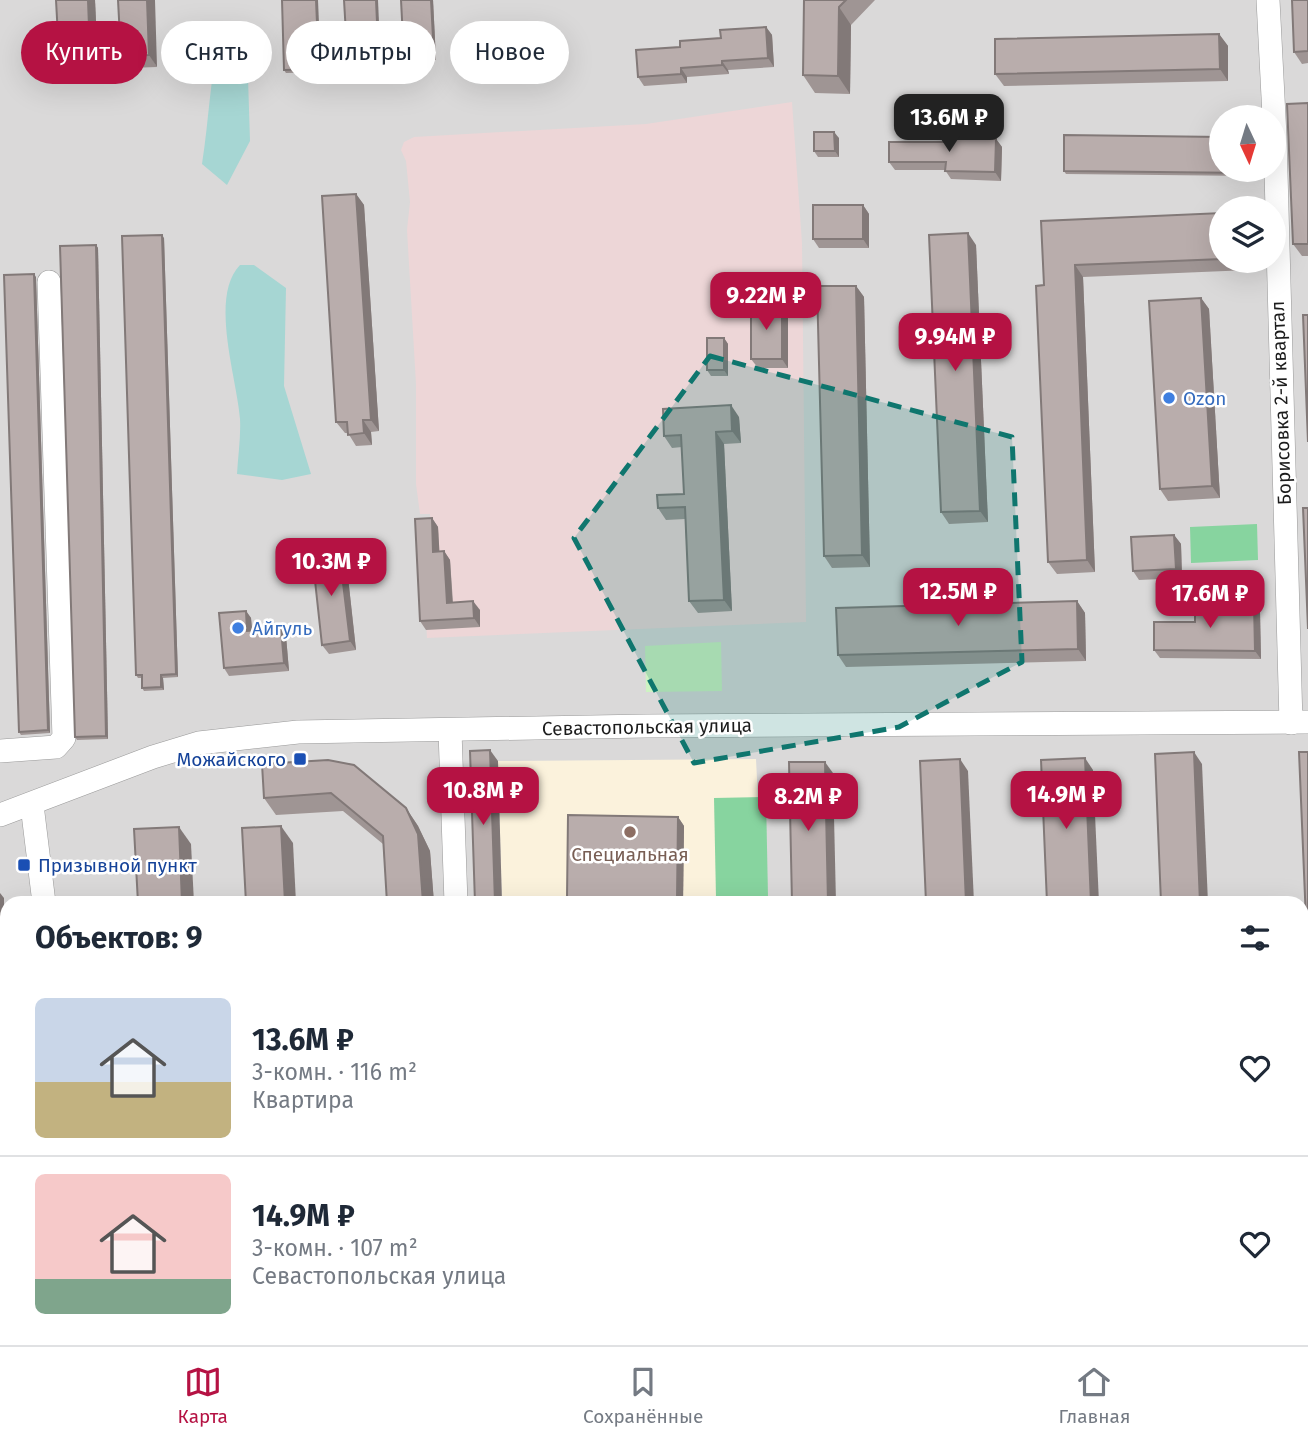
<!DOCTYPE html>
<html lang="ru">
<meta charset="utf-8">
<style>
:root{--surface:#fff;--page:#f6f6f7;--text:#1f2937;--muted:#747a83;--line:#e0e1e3;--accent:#b51243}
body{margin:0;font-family:"Fira Sans",sans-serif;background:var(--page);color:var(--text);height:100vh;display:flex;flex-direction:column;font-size:26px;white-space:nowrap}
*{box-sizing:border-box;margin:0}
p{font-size:23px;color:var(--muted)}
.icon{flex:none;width:38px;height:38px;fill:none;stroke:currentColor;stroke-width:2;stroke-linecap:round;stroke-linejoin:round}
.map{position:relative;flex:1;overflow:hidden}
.details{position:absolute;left:0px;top:896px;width:1309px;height:450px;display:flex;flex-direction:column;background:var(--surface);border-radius:21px 21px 0 0;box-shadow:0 7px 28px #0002}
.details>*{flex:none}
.hud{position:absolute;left:21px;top:21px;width:700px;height:63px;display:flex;gap:14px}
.needle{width:46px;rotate:176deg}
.buttons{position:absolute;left:1209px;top:105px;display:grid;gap:14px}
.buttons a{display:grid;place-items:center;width:77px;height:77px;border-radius:50%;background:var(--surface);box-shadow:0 7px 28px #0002;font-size:35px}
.price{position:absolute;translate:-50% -60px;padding:0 16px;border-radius:14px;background:var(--accent);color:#fff;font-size:23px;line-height:46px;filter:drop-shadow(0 2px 4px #0008)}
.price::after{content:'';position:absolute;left:50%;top:42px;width:21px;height:16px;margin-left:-10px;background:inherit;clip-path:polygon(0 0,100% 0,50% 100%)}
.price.active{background:#222;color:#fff}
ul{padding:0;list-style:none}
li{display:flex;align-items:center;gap:21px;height:175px;padding:0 35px}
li+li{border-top:2px solid var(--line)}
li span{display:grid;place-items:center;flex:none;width:196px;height:140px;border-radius:10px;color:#555}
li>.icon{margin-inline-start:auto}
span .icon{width:84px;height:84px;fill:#fffc;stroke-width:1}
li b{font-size:30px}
h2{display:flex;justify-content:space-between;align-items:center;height:84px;padding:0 35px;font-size:30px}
.tag{padding:0 24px;border-radius:32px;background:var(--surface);box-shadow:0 7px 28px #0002;font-size:24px;line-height:63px}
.tag.active{background:var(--accent);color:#fff}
.dock{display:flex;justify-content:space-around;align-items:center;height:98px;border-top:2px solid var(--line);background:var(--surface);font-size:19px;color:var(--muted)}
.dock a{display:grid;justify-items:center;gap:4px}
.dock .active{color:var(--accent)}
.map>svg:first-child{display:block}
</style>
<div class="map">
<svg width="1308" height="1345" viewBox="0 0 1308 1345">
<rect width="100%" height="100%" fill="#ece6e2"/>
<path fill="#dad9d9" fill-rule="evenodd" d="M 0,0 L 1308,0 L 1308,1345 L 0,1345 ZM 1222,117 L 1274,117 L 1274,170 L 1222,170 ZM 1222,208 L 1274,208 L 1274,261 L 1222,261 ZM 7,903 L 1302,903 L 1302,1339 L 7,1339 Z"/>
<path fill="#fbf2dc" d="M 756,759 L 763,903 L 502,903 L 498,761 Z"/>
<path fill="#edd6d7" d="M 792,102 L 802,243 L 806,622 L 427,638 L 421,528 L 431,527 L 430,514 L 420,514 L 416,484 L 416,384 L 407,230 L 410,202 L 406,161 L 401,150 L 404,142 L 414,137 L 646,124 Z"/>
<path fill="#cdf3c2" d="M 721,642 L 722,691 L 646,692 L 645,646 Z"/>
<g fill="#87d49f">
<path d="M 1257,524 L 1258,560 L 1191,563 L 1190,527 Z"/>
<path d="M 766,797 L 768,897 L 716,898 L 714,798 Z"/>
</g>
<g fill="#a6d6d3">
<path d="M 220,34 L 247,46 L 250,141 L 227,185 L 202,164 C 209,120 210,77 220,34 Z"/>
<path d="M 240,265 L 254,265 L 286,288 L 284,386 L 311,474 L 282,480 L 237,474 C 238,456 241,437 240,419 C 237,378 209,297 240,265 Z"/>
</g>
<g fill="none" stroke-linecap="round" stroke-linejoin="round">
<g stroke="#999" stroke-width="24">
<g id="minor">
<path d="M 1268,0 L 1275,136 L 1291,723"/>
<path d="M 450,731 L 456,903"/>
<path d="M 0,751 L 56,747 L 64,738 L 49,282"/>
<path d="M 32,805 L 44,903"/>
<path d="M 0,815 L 153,757 L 199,743 L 298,732 L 646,726 L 1308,722"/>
<path d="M 1302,1212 L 1308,1199"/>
<path d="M 134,1339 L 243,1345"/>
<path d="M 473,1339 L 473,1345"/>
<path d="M 47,1345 L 48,1339"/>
<path d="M 379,1345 L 419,1339"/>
<path d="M 1239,1345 L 1242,1339"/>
</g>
</g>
<use href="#minor" stroke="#fff" stroke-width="23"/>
</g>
<g fill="#9f9594">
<path d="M 56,0 L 95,0 L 98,65 L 67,67 L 59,55 Z"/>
<path d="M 118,0 L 157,67 L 129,68 L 121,56 Z"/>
<path d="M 282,0 L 321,72 L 286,73 L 284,70 Z"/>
<path d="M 344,0 L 381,69 L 350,71 L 348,68 Z"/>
<path d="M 401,0 L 433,0 L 436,60 L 406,61 L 404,58 Z"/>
<path d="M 804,0 L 875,0 L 851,25 L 850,94 L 815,93 L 803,75 Z"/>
<path d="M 1308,0 L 1308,63 L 1302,64 L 1294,52 Z"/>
<path d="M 766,27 L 772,35 L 774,67 L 728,70 L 729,74 L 687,77 L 687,83 L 644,86 L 638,77 L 680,47 Z"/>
<path d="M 1219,34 L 1228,46 L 1228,81 L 1004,86 L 995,74 Z"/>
<path d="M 1308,103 L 1308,256 L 1302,256 L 1293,244 Z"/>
<path d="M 839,138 L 839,157 L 818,157 L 814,151 Z"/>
<path d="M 996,139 L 1002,147 L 1001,181 L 951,179 L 945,170 L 895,170 L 889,162 L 946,142 Z"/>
<path d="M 1253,170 L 1253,176 L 1066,174 L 1064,171 Z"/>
<path d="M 356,194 L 364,205 L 379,431 L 371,432 L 372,445 L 356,446 L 348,433 L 345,433 L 336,422 Z"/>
<path d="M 863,205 L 869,214 L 869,248 L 819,248 L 813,239 Z"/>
<path d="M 1222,213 L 1222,261 L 1248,261 L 1249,270 L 1083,277 L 1095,572 L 1057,574 L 1048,562 L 1044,285 L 1041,221 Z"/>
<path d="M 164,238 L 178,677 L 163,678 L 164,690 L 144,691 L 142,688 L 142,678 L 138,678 L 136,675 Z"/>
<path d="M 96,245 L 98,248 L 108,739 L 77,740 L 75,737 Z"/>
<path d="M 976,245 L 988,522 L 949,524 L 941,512 Z"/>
<path d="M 36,277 L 50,733 L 21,735 L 19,732 Z"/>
<path d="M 856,286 L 864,297 L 870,567 L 832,568 L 824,556 Z"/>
<path d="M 1201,298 L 1209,309 L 1220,498 L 1168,501 L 1160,489 Z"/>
<path d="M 788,313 L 788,368 L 758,368 L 751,359 Z"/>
<path d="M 724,338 L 728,344 L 728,376 L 711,376 L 707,370 Z"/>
<path d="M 739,417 L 741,443 L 724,444 L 732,611 L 698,613 L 689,601 L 685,519 L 666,520 L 658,508 L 684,494 L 682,447 L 672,448 L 664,436 Z"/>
<path d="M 432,518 L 438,527 L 439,552 L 444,551 L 450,560 L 453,602 L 480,610 L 480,627 L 426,630 L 420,621 Z"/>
<path d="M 1174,535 L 1181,544 L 1182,578 L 1139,580 L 1133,571 Z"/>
<path d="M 339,550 L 346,559 L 356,650 L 329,654 L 322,645 Z"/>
<path d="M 1077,601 L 1085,613 L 1086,661 L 846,667 L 838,655 Z"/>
<path d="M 1254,603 L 1260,612 L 1261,659 L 1160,658 L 1154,650 L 1195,622 Z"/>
<path d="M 246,611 L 251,618 L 252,631 L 286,636 L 289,671 L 229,676 L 224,668 Z"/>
<path d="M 262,764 L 406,808 L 418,826 L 430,851 L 434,903 L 387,903 L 383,844 L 343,811 L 276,815 L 264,798 Z"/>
<path d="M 678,817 L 684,826 L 683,903 L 571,903 L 567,898 Z"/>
</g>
<g fill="#827978">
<path d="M 88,0 L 95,0 L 98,65 L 90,53 Z"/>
<path d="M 147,0 L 155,0 L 157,67 L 149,55 Z"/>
<path d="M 316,0 L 318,0 L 321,72 L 319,69 Z"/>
<path d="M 376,0 L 378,0 L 381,69 L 379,66 Z"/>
<path d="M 431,0 L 433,0 L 436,60 L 434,57 Z"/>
<path d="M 839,7 L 851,25 L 850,94 L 838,76 Z"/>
<path d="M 766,27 L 772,35 L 774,67 L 768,58 Z"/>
<path d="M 1219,34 L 1228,46 L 1228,81 L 1220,69 Z"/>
<path d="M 722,61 L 728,70 L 729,74 L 722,65 Z"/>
<path d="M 681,68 L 687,77 L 687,83 L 681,74 Z"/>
<path d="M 834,132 L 839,138 L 839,157 L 835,151 Z"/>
<path d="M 996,139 L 1002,147 L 1001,181 L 995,172 Z"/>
<path d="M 356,194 L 364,205 L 379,431 L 371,420 Z"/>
<path d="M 863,205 L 869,214 L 869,248 L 863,239 Z"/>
<path d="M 968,233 L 976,245 L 988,522 L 980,511 Z"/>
<path d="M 162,235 L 164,238 L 178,677 L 176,674 Z"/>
<path d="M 96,245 L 98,248 L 108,739 L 106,736 Z"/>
<path d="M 1242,261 L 1248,261 L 1249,270 Z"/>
<path d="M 1075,265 L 1083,277 L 1095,572 L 1087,560 Z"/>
<path d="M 34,274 L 36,277 L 50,733 L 48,730 Z"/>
<path d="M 856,286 L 864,297 L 870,567 L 862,555 Z"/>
<path d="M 1201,298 L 1209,309 L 1220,498 L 1212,486 Z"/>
<path d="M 782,304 L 788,313 L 788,368 L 782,359 Z"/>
<path d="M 724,338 L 728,344 L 728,376 L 724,370 Z"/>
<path d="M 731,405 L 739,417 L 741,443 L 732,431 Z"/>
<path d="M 363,420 L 371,432 L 372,445 L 364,433 Z"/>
<path d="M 716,432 L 724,444 L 732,611 L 724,600 Z"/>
<path d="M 432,518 L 438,527 L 440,561 L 433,552 Z"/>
<path d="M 1174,535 L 1181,544 L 1182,578 L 1176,569 Z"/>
<path d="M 339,550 L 346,559 L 356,650 L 350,641 Z"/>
<path d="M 444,551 L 450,560 L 453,612 L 447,603 Z"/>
<path d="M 473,601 L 480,610 L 480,627 L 474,618 Z"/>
<path d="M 1077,601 L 1085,613 L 1086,661 L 1078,649 Z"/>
<path d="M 1254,603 L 1260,612 L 1261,659 L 1255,651 Z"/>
<path d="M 246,611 L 251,618 L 253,639 L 247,631 Z"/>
<path d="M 281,628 L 286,636 L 289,671 L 284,663 Z"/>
<path d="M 161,675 L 163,678 L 164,690 L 161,687 Z"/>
<path d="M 490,750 L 498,761 L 502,903 L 495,903 Z"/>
<path d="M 1194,752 L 1202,764 L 1208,903 L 1200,903 Z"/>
<path d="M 1085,758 L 1093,770 L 1099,903 L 1091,903 Z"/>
<path d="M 960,759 L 968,771 L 974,903 L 966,903 Z"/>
<path d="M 825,762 L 833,773 L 836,903 L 828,903 Z"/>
<path d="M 406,808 L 418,826 L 430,851 L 434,903 L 423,903 Z"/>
<path d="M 678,817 L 684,826 L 683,903 L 680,903 L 677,899 Z"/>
<path d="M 281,826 L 293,843 L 296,903 L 285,903 Z"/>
<path d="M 179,827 L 191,844 L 194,903 L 182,903 Z"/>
<path d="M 0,893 L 4,898 L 4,933 L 0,928 Z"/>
</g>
<g fill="#b9adac" stroke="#827978" stroke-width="2">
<path d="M 56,0 L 88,0 L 90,53 L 59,55 Z"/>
<path d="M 118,0 L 147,0 L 149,55 L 121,56 Z"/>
<path d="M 282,0 L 316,0 L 319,69 L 284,70 Z"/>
<path d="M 344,0 L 376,0 L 379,66 L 348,68 Z"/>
<path d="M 401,0 L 431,0 L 434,57 L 404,58 Z"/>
<path d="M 804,0 L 846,0 L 839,7 L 838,76 L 803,75 Z"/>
<path d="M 1292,0 L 1308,0 L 1308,51 L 1294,52 Z"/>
<path d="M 766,27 L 768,58 L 722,61 L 722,65 L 681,68 L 681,74 L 638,77 L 636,50 L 680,47 L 680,41 L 721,38 L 720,30 Z"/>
<path d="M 1219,34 L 1220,69 L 995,74 L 995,39 Z"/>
<path d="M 1308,103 L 1308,244 L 1293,244 L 1287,104 Z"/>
<path d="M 814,132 L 834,132 L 835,151 L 814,151 Z"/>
<path d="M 1064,135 L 1222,137 L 1222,170 L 1251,170 L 1251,173 L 1064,171 Z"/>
<path d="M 946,137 L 996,139 L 995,172 L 945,171 L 946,162 L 889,162 L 889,142 L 946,142 Z"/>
<path d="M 356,194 L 371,420 L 363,420 L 364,433 L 348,435 L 347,422 L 336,422 L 322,196 Z"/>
<rect x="813" y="205" width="50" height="34"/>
<path d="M 1222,213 L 1222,259 L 1075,265 L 1087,560 L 1048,562 L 1036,286 L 1044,285 L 1041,221 Z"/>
<path d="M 968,233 L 980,511 L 941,512 L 929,235 Z"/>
<path d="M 162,235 L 176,674 L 161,675 L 161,687 L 142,688 L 142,675 L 136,675 L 122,236 Z"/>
<path d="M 96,245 L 106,736 L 75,737 L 60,246 Z"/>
<path d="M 34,274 L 48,730 L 19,732 L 4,275 Z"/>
<path d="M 817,286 L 856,286 L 862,555 L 824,556 Z"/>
<path d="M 1201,298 L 1212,486 L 1160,489 L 1149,301 Z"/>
<rect x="751" y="304" width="31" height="55"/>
<path d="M 1303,315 L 1308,315 L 1308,442 Z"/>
<rect x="707" y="338" width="17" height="32"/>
<path d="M 731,405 L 732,431 L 716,432 L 724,600 L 689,601 L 685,507 L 658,508 L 657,495 L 684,494 L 681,435 L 664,436 L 663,409 Z"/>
<path d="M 1303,508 L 1308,508 L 1308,629 Z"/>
<path d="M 432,518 L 433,552 L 444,551 L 447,603 L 473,601 L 474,618 L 420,621 L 415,519 Z"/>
<path d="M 1174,535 L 1176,569 L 1133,571 L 1131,537 Z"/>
<path d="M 339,550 L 350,641 L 322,645 L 312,553 Z"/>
<path d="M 1077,601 L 1078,649 L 838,655 L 836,608 Z"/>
<path d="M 1254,603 L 1255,651 L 1154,650 L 1154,622 L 1195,622 L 1195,604 Z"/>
<path d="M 246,611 L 247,631 L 281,628 L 284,663 L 224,668 L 219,613 Z"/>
<path d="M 490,750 L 495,903 L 475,903 L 470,751 Z"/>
<path d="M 1194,752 L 1200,903 L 1161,903 L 1155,754 Z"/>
<path d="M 1299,752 L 1308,752 L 1308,969 Z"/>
<path d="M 1085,758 L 1091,903 L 1047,903 L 1041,760 Z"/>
<path d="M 960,759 L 966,903 L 926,903 L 920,761 Z"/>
<path d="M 328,760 L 354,765 L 406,808 L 418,834 L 423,903 L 387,903 L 383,836 L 331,793 L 264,798 L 262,764 Z"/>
<path d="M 789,762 L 825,762 L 828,903 L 792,903 Z"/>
<path d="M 568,815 L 678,817 L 677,899 L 567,898 Z"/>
<path d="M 281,826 L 285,903 L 246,903 L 242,828 Z"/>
<path d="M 179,827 L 182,903 L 138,903 L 134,829 Z"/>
<path d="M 1085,1340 L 1085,1345 L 1040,1345 L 1040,1342 Z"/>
<path d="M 960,1342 L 960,1345 L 913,1345 Z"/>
</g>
<path fill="#0f766e" fill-opacity="0.2" stroke="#0f766e" stroke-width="5" stroke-dasharray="14 9" stroke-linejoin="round" d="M 710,356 L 1012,437 L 1022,662 L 899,727 L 694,763 L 574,538 Z"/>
<g fill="#3f7fe0" stroke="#fff" stroke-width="2.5">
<circle cx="1169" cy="398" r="7"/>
<circle cx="238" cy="628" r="7"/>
</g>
<g fill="#1a4fb4" stroke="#fff" stroke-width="2.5">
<rect x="293" y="752" width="14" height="14" rx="3.5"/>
<rect x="17" y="858" width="14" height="14" rx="3.5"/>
</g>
<circle fill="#8d6e63" stroke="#fff" stroke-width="2.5" cx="630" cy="832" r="7"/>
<g text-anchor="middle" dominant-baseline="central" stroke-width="5" stroke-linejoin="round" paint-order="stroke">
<g font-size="19" fill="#366cbe" stroke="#fff" text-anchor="start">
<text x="1183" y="398">Ozon</text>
<text x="252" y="628">Айгуль</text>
</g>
<g font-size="19" fill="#1c1c1c" stroke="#fff">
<text transform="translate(1281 403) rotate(-92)">Борисовка 2-й квартал</text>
<text transform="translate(647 727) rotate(-1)">Севастопольская улица</text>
</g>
<g font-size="19" fill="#164399" stroke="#fff" text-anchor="end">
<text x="286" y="759">Можайского</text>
<text x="38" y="865" text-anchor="start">Призывной пункт</text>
</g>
<g font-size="19" fill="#785e54" stroke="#fff">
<text x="630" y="854">Специальная</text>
</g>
</g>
</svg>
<div class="buttons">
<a><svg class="needle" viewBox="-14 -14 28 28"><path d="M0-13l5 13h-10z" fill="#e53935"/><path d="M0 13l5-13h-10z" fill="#747a83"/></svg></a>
<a><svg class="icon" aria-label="layers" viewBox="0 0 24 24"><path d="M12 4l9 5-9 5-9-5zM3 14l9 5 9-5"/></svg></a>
</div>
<b class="price active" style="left:949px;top:154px">13.6M ₽</b>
<b class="price" style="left:766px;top:332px">9.22M ₽</b>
<b class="price" style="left:955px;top:373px">9.94M ₽</b>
<b class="price" style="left:331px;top:598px">10.3M ₽</b>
<b class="price" style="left:958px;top:628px">12.5M ₽</b>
<b class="price" style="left:1210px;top:630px">17.6M ₽</b>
<b class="price" style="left:483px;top:827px">10.8M ₽</b>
<b class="price" style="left:1066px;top:831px">14.9M ₽</b>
<b class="price" style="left:808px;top:833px">8.2M ₽</b>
<div class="hud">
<a class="tag active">Купить</a>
<a class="tag">Снять</a>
<a class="tag">Фильтры</a>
<a class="tag">Новое</a>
</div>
<section class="details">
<h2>Объектов: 9<svg class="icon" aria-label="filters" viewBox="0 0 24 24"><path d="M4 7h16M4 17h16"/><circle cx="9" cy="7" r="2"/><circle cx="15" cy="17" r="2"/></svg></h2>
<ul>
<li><span style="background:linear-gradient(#c9d6e8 60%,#c2b280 0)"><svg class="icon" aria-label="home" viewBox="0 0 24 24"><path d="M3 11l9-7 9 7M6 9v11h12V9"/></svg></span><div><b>13.6M ₽</b><p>3-комн. · 116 m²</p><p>Квартира</p></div><svg class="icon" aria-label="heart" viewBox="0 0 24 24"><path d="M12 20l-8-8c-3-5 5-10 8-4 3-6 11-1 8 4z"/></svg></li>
<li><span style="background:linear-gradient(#f6c9c9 75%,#7fa58c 0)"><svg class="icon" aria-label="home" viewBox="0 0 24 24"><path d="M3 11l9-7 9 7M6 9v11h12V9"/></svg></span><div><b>14.9M ₽</b><p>3-комн. · 107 m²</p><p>Севастопольская улица</p></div><svg class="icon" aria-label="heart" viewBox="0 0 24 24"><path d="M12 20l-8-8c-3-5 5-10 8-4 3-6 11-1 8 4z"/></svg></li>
</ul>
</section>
</div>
<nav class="dock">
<a class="active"><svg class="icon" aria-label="map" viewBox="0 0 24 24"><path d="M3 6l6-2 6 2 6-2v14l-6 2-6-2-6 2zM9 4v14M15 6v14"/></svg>Карта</a>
<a><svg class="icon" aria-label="saved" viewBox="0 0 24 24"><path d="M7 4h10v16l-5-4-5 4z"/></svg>Сохранённые</a>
<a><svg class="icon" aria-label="home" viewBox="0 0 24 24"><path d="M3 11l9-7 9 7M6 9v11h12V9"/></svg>Главная</a>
</nav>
